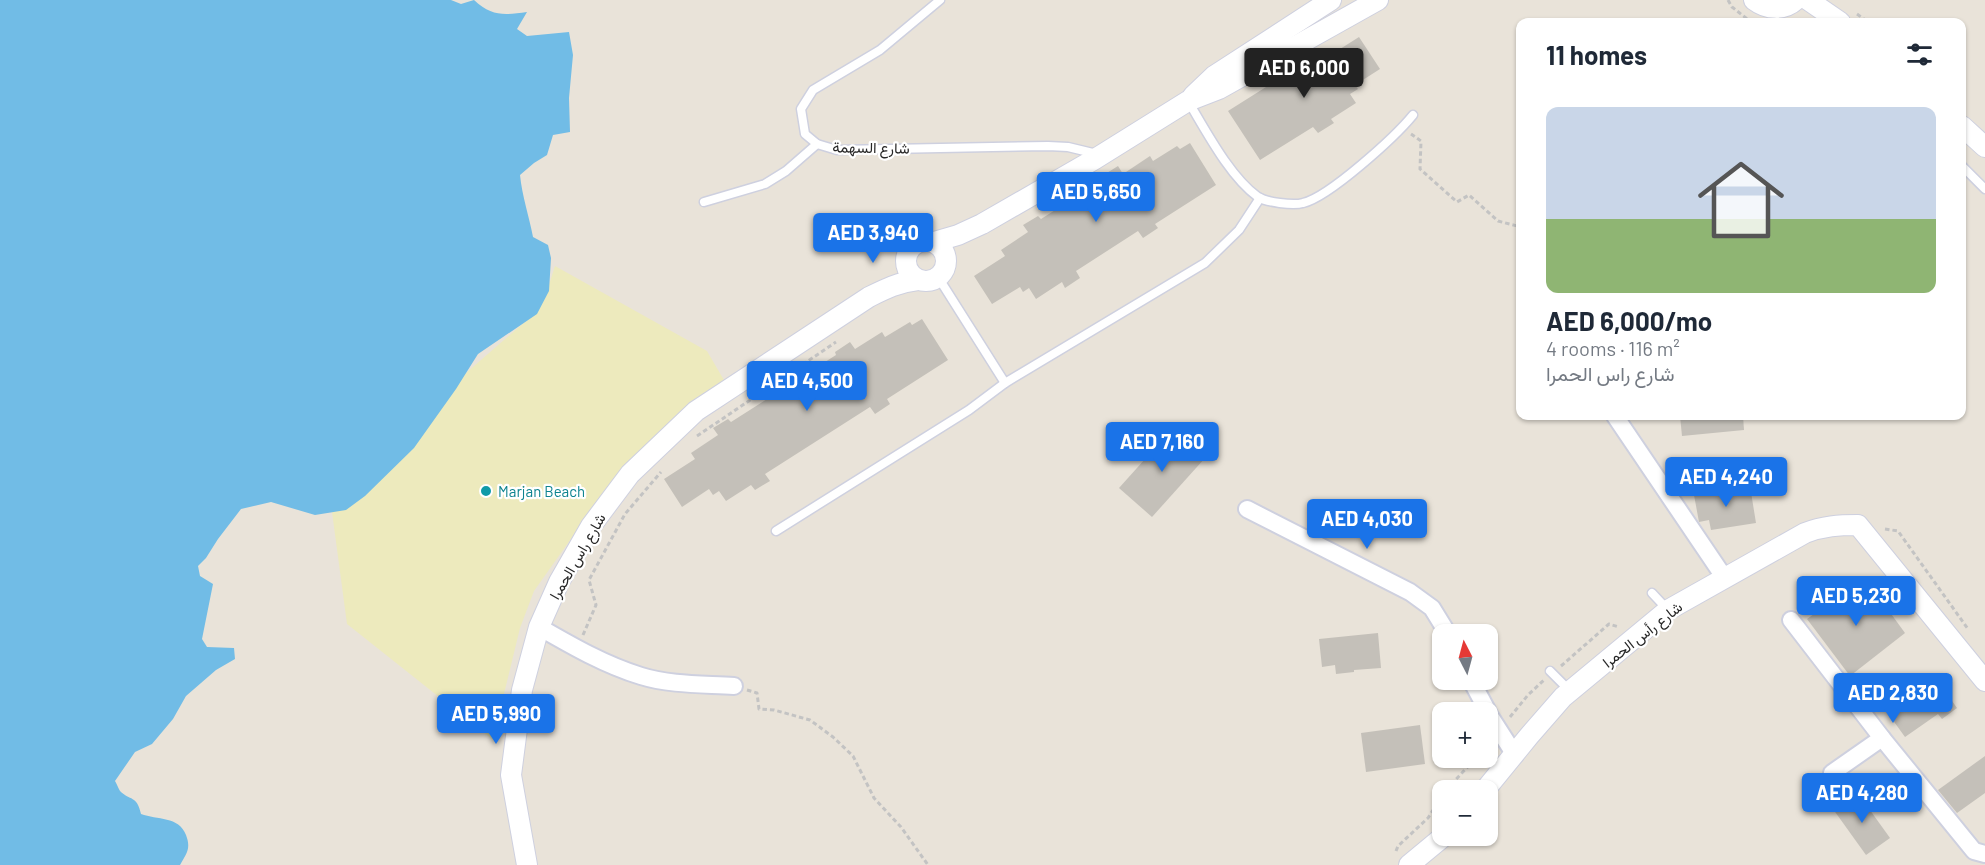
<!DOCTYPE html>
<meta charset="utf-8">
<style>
:root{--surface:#fff;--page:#f6f6f7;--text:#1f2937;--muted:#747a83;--accent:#1a73e8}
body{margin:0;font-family:Barlow,Vazirmatn,sans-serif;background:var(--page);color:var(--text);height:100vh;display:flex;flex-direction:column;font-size:22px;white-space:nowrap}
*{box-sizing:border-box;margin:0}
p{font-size:20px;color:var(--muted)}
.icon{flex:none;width:33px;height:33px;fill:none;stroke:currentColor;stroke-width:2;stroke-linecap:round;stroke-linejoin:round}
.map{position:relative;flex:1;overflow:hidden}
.panel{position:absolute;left:1516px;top:18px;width:450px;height:402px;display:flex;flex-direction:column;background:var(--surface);border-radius:12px;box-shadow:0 2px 4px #0004}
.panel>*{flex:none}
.needle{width:39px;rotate:354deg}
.fabs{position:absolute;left:1432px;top:624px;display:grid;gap:12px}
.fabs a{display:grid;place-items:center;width:66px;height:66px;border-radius:12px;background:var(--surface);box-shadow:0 2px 4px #0004;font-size:30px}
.price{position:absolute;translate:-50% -51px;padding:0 14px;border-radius:6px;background:var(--accent);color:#fff;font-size:20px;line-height:39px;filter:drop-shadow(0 2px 3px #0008)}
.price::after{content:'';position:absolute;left:50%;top:36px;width:18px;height:14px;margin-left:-9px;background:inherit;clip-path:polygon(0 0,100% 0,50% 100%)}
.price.current{background:#222;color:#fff}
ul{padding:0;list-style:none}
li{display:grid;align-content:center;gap:12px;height:318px;padding:0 30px}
li span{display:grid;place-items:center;height:186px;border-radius:12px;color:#555}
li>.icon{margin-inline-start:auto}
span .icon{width:108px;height:108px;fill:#fffc;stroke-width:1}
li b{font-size:26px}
h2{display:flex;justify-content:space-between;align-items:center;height:72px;padding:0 30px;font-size:26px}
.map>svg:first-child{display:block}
</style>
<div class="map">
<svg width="1985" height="865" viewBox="0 0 1985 865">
<rect width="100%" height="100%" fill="#e9e3d9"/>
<path fill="#edeabd" d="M 555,266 L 707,351 L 728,387 L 627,469 L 573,536 L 534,591 L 520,628 L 503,698 L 497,743 L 347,624 L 332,512 L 394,467 L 466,373 L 526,321 L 545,297 Z"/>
<path fill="#71bce6" d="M 0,0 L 451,0 L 461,4 L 474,0 C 492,17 505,15 527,12 L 517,29 L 527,36 L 569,32 L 573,55 L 569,98 L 570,132 L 553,135 L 547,155 L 534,163 L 520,175 C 522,196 529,216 533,237 L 548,245 L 551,258 L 549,291 L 537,314 L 478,354 L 456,389 L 414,448 L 365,496 L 346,510 L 315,515 L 271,502 L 241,509 L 218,539 L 206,558 L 198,566 L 200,576 L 213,584 L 202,639 L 207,647 L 234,648 L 235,659 L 216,670 L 186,696 L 173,719 L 152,744 L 135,752 L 115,781 C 117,784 118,788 120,791 C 130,801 137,795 141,814 C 157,820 179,816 186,835 C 191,848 187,853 180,865 L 0,865 Z"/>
<g fill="#c4c0b9">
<path d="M 1359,37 L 1380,69 L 1355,85 L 1358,89 L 1350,94 L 1356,103 L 1331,119 L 1334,123 L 1318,133 L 1313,127 L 1260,160 L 1228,111 L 1282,77 L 1280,74 L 1297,63 L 1300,69 L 1326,52 L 1329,56 Z"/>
<path d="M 1190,143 L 1216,185 L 1155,224 L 1158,228 L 1143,238 L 1138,231 L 1076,271 L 1080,278 L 1065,288 L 1062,282 L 1036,299 L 1029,288 L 1023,292 L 1020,287 L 992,304 L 974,276 L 1005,256 L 1001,250 L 1028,232 L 1023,225 L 1038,216 L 1041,219 L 1104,179 L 1102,176 L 1118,166 L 1123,174 L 1150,156 L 1153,161 L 1177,146 L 1180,149 Z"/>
<path d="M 922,319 L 948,360 L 887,399 L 890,404 L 875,414 L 870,407 L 765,474 L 770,481 L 755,490 L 751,485 L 726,501 L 719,491 L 713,495 L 709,489 L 682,507 L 664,479 L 695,459 L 691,453 L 718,435 L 713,428 L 728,419 L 731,422 L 836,355 L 835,352 L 850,342 L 855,349 L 882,332 L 885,337 L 910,322 L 912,325 Z"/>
<path d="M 1680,416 L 1743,416 L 1744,430 L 1682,436 Z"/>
<path d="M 1172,429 L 1205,458 L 1152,517 L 1119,488 Z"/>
<path d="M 1750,486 L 1756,523 L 1711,530 L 1709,520 L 1699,522 L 1694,495 Z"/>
<path d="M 1865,578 L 1905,633 L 1850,676 L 1807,619 Z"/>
<path d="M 1378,633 L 1381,668 L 1354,670 L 1354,672 L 1336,674 L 1335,665 L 1322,667 L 1319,639 Z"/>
<path d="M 1936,678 L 1957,708 L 1942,719 L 1938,714 L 1905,737 L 1887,712 Z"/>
<path d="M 1420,725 L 1425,764 L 1366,772 L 1361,733 Z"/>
<path d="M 1985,756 L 1985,793 L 1957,813 L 1938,790 Z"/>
<path d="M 1857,792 L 1890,838 L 1866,855 L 1833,809 Z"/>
</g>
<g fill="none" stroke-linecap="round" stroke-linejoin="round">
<g stroke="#ced0df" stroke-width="11">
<g id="service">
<path d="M 940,0 L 880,50 L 813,90 L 801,109 L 805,134 L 817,144 L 837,150 L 1048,146 L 1068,147 L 1097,154"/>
<path d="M 1188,101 C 1206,131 1230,177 1258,197 C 1266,202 1293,206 1303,203 C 1329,197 1395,137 1413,115"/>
<path d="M 1962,166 L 1985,189"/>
<path d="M 704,202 L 765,184 L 786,171 L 817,144"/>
<path d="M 938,277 L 1005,383"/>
<path d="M 776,531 L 969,410 L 1005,383 L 1205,263 L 1239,230 L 1260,198"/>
<path d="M 1652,593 L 1667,609"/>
<path d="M 1550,671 L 1570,691"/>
</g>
</g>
<g stroke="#ced0df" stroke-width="20">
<g id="minor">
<path d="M 1615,416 L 1724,577"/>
<path d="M 1247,509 L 1410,592 L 1432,608 L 1448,634"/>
<path d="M 1791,620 L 1882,738 L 1974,851 L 1985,854"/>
<path d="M 539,627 C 572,646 605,665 641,676 C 670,685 703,684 734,686"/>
<path d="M 1471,680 L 1488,712"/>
<path d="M 1488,713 L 1515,755"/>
<path d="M 1832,773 L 1882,738"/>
</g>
</g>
<g stroke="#ced0df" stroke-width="22">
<g id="tertiary">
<path d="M 1754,0 C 1767,10 1784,11 1796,0"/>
<path d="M 1808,0 L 1840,22"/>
<path d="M 1193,96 L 1214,76 L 1331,0"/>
<path d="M 1962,126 L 1985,147"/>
<circle cx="926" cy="261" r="20"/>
<path d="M 934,242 L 958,235 L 982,224 L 1095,159 L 1188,101 L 1219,89 L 1378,0"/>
<path d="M 1485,790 L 1529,736 L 1563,697 L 1668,610 L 1805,533 C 1823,526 1839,525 1858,525 L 1985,681"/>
<path d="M 527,865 L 511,775 L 522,690 L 539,627 L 559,582 L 591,526 L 630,474 L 696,411 L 869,297 C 885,289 899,282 918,280"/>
<path d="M 1409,865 L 1444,836"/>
</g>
</g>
<g stroke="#c3c3c3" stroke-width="3" stroke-dasharray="4.5 3" stroke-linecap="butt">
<path d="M 1728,0 L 1732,7 L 1751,22"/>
<path d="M 1857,14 L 1868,22"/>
<path d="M 1411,134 L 1421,141 L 1420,169 L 1457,202 L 1469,195 L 1498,221 L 1521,227"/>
<path d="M 697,436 L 836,342"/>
<path d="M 1885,529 L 1898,531 L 1968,629"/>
<path d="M 583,635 L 596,605 L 589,580 L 625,514 L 661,472"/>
<path d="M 1561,666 L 1609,624 L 1619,627"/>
<path d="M 747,690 L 757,693 L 759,709 L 774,710 L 810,720 L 833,737 L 853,756 L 874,798 L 901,827 L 928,865"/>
<path d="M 1510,717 L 1528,695 L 1544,680"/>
<path d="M 1446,790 L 1476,758"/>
<path d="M 1396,851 L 1398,846 L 1428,818 L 1443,795"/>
</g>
<use href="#service" stroke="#fff" stroke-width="8"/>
<use href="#minor" stroke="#fff" stroke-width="16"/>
<use href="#tertiary" stroke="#fff" stroke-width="20"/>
</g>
<circle fill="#0f9aa8" stroke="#fff" stroke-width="2" cx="486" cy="491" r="6"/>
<g text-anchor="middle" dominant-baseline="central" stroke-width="4.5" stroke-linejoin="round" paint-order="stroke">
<g font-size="15" fill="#272727" stroke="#fff">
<text transform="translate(871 147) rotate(1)">شارع السهمة</text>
<text transform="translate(577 556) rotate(-60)">شارع راس الحمرا</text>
<text transform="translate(1642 634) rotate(-38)">شارع رأس الحمرا</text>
</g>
<g font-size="15" fill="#0d838f" stroke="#fff" text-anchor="start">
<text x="498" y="491">Marjan Beach</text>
</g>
</g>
</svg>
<div class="fabs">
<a><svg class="needle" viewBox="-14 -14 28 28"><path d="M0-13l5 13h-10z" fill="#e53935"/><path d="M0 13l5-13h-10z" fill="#747a83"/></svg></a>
<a>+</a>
<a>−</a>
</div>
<b class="price current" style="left:1304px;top:99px">AED 6,000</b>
<b class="price" style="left:1096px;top:223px">AED 5,650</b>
<b class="price" style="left:873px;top:264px">AED 3,940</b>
<b class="price" style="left:807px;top:412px">AED 4,500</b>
<b class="price" style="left:1162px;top:473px">AED 7,160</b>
<b class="price" style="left:1726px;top:508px">AED 4,240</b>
<b class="price" style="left:1367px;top:550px">AED 4,030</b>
<b class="price" style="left:1856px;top:627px">AED 5,230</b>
<b class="price" style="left:1893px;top:724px">AED 2,830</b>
<b class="price" style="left:496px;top:745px">AED 5,990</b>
<b class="price" style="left:1862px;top:824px">AED 4,280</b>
<section class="panel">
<h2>11 homes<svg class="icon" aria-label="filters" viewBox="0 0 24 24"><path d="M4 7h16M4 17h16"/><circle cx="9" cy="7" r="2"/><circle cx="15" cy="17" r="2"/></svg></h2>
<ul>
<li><span style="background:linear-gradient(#c9d6e8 60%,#8fb573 0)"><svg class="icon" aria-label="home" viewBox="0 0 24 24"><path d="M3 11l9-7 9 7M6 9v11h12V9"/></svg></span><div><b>AED 6,000/mo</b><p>4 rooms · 116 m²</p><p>شارع راس الحمرا</p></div></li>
</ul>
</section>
</div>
